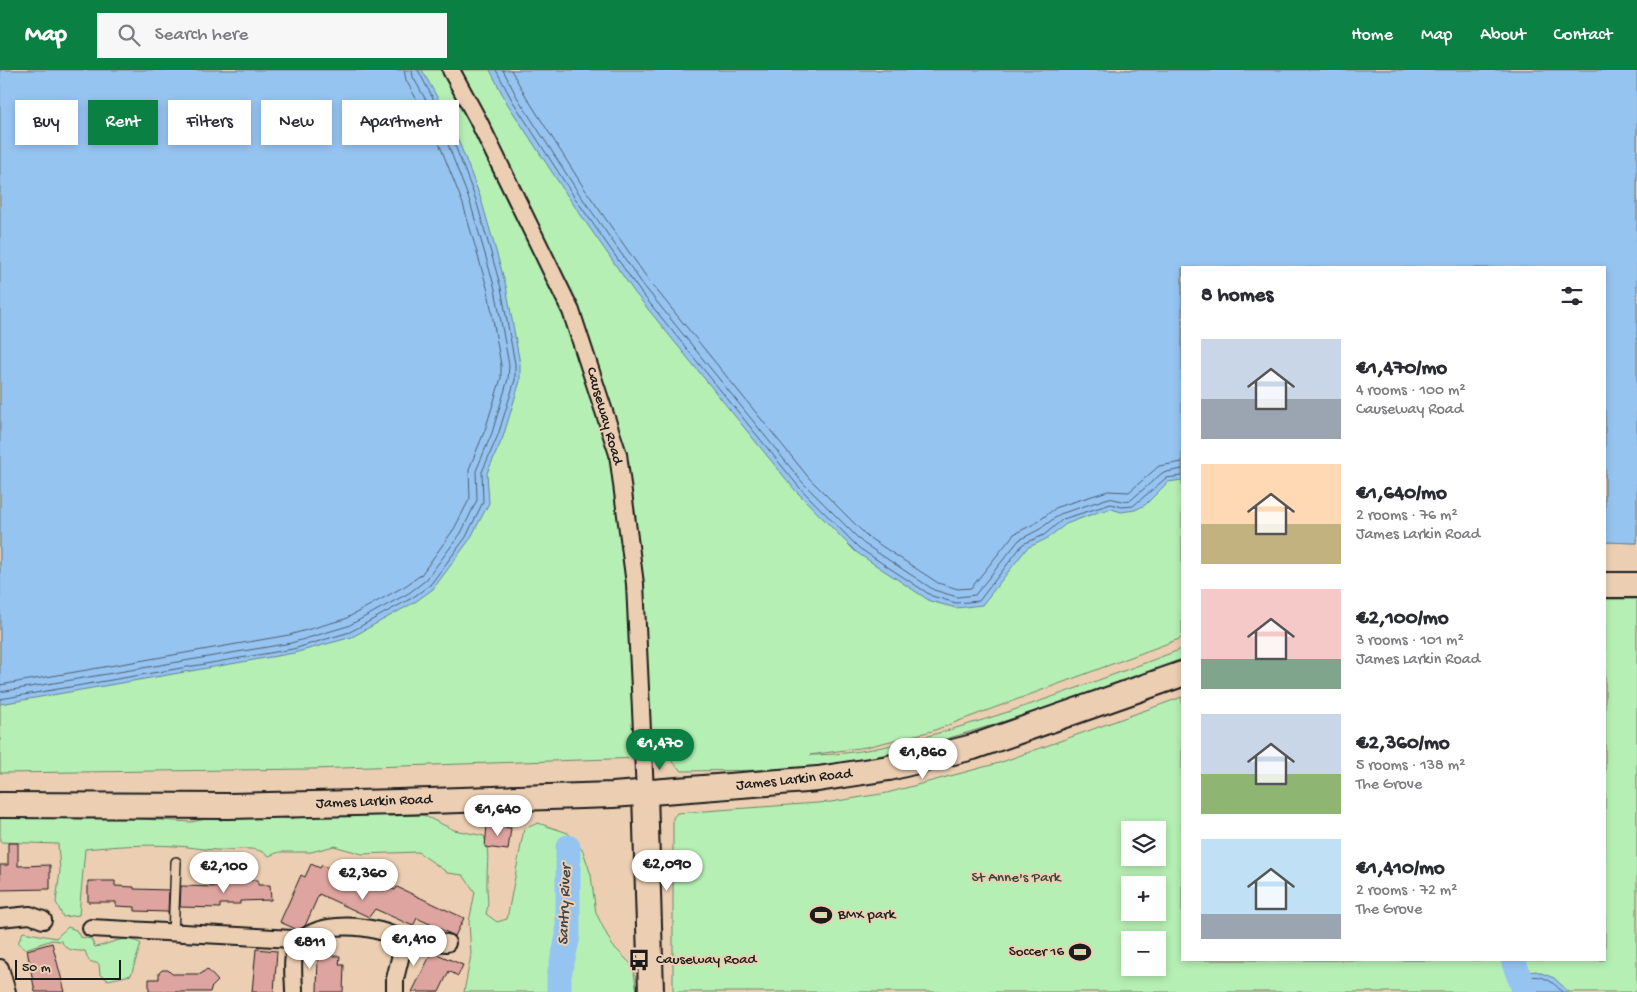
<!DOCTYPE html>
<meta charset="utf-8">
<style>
:root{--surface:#fff;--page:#f7f7f7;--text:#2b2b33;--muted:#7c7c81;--accent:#0b8043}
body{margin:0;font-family:"Gochi Hand",sans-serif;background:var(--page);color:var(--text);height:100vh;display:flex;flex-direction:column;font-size:19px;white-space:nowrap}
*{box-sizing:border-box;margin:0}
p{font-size:16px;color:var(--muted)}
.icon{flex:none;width:28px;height:28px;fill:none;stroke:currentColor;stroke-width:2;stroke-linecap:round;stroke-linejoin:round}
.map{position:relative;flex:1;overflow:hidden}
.side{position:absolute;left:1181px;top:196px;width:425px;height:695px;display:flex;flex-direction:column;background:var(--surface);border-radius:0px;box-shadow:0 2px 8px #0003}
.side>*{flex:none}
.top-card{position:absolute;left:15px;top:30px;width:475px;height:45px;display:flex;gap:10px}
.buttons{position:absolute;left:1121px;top:751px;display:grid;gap:10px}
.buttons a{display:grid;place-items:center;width:45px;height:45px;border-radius:0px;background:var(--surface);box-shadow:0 2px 8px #0003;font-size:25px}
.scale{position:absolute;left:15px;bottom:12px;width:106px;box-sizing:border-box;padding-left:5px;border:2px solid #1c1c1c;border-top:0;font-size:14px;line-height:18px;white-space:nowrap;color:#1c1c1c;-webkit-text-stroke:4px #eccfb3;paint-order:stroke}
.price{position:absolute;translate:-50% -42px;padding:0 11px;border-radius:18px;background:#fff;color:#222;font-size:16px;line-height:32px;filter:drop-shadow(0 1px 2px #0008)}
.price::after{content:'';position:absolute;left:50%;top:30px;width:15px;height:11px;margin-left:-8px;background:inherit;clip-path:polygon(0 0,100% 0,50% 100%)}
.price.selected{background:var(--accent);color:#fff}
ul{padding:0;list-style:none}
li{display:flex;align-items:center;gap:15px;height:125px;padding:0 20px}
li span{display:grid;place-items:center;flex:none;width:140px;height:100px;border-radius:0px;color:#555}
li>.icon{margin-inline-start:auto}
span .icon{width:60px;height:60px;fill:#fffc;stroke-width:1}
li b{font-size:21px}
h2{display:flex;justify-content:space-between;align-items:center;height:60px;padding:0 20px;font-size:21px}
.pill{padding:0 18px;border-radius:0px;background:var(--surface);box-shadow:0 2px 8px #0003;font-size:18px;line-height:45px}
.pill.selected{background:var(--accent);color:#fff}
header{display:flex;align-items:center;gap:30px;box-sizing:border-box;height:70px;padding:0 25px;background:var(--accent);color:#fff}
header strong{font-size:24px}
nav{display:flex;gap:28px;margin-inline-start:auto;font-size:18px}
.search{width:350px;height:45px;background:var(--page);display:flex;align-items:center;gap:12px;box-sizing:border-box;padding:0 18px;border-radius:0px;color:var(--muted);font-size:19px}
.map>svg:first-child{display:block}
</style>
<header>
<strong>Map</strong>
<div class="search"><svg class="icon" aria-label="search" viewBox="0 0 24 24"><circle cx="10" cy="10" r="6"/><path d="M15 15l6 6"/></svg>Search here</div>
<nav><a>Home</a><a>Map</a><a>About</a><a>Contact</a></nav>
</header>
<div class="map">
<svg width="1637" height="922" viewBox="0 0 1637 922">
<rect width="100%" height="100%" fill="#eccfb3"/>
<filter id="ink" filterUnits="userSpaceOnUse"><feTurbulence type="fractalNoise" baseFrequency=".02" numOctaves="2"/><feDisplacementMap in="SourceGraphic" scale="10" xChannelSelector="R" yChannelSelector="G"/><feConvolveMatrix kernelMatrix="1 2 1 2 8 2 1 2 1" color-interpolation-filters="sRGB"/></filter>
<g filter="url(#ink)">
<g fill="#b6efb3" stroke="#698668" fill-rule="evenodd">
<path d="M 0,0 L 1637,0 L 1637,473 L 1605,472 L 1605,198 L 1182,198 L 1182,568 L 932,661 L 866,677 L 810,685 C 860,685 908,672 956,658 C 1032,636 1107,607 1182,579 L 1182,589 C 1069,629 957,673 838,694 C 787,702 734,700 682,701 L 672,692 L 671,687 L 312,699 L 0,703 Z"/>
<path d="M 1605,529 L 1637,529 L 1637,922 L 673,922 L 673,748 L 677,743 L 831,732 L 887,723 L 999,693 L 1182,627 L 1182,890 L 1605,890 ZM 1130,760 L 1158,760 L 1158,788 L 1130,788 ZM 1130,815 L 1158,815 L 1158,842 L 1130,842 ZM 1130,870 L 1158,870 L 1158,898 L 1130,898 Z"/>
<path d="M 333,743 L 345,745 L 380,743 L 389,746 L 423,745 L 454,760 L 484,766 C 490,782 487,793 487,809 C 486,822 490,832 486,844 L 497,852 L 507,849 L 524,759 L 538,753 L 568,763 L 583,781 L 591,805 L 596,843 L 612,875 L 633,896 L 637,922 L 464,922 L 471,885 L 469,852 L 475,822 L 463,805 L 448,803 L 418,782 L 362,784 L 334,776 L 311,782 L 279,782 L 269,786 C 256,774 234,781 217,780 C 203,780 189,776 175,776 C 145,774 115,776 85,779 L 79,845 L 63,847 L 56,832 L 60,801 L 58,774 L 0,772 L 0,747 L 88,749 L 112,747 L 191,752 L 211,748 L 221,750 L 231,747 L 256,748 L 269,746 L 291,749 L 306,744 Z"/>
<path d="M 68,857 L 76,860 L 80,867 L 91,869 L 95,877 C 112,874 126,863 141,874 L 131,905 L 108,910 L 100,905 L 99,894 L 89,891 L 85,881 C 74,881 67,881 61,871 L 52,870 L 25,879 L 18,873 L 23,862 L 56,868 Z"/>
</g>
<g fill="#96c4f1" stroke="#65819c">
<path d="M 0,0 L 422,0 L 452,54 L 481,129 L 506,216 L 520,294 L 520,311 L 503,367 L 487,403 L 489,433 L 470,469 L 433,519 L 415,532 L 352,567 L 294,583 L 0,634 Z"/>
<path d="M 490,0 L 1637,0 L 1637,473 L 1605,472 L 1605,198 L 1182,198 L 1182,410 L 1168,412 L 1145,435 L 1135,440 L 1121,442 L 1112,439 L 1098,442 L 1066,454 L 1046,469 L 1027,478 L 982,535 L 956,538 L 930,531 L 856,482 L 795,420 L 635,223 L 569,128 L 507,33 Z"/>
<path d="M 1536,901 L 1554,908 L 1569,922 L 1516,922 L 1520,907 L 1528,902 Z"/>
</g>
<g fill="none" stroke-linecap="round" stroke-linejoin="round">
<g stroke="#4d5f71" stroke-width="1">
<path d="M 496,0 L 512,30 L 573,125 L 639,220 L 799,417 L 859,478 L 932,526 L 956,533 L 979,531 L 1023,474 L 1044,465 L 1063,449 L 1111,434 L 1122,437 L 1133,436 L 1166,408 L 1182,406"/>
<path d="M 503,0 L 517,27 L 578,122 L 644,216 L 803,413 L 863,473 L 934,520 L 957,527 L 975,525 L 1019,470 L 1040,459 L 1060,444 L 1109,428 L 1122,431 L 1131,430 L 1162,403 L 1182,399"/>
<path d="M 511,0 L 524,23 L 584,118 L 650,212 L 809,408 L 868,467 L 938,513 L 958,519 L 971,518 L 1014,464 L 1036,453 L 1057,437 L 1108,421 L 1129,422 L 1159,396 L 1182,392"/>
<path d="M 0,615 L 289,565 L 345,549 L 405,516 L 421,505 L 454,459 L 470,428 L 469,399 L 485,360 L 501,308 L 501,295 L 488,221 L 463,134 L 435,63 L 406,10 L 404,0"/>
<path d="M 0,622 L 291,573 L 348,556 L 409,523 L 426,510 L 461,463 L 477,430 L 476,401 L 492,363 L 508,309 L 509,295 L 495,219 L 470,132 L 442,59 L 413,7 L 412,0"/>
<path d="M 0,629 L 293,579 L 350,562 L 412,528 L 430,515 L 466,467 L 483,432 L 482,402 L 498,365 L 515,310 L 515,294 L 501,218 L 476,130 L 448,57 L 418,0"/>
<path d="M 1521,922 L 1524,910 C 1538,901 1553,911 1562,922"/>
</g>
<g stroke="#96c4f1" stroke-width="25">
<path d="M 1513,890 L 1525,922"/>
<path d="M 559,922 L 559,906 L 568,866 L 568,777"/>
</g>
</g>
<g fill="#dea49f" stroke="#1c1c1c">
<path d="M 487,755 L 511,758 L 508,780 L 485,777 Z"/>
<path d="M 8,773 L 18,773 L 18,796 L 50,795 L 50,819 L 0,820 L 0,795 L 8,795 Z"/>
<path d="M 311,794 L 320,798 L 322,795 L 354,810 L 356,807 L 385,821 L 387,817 L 395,820 L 397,817 L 464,848 L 455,866 L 417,848 L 413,856 L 375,839 L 369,847 L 319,824 L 305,856 L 298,860 L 280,852 L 301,805 L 305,807 Z"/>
<path d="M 241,810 L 258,810 L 258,815 L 270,815 L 271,830 L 240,831 L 240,834 L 220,834 L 220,838 L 180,837 L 181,816 L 221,817 L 221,812 L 241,812 Z"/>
<path d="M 88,811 L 115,811 L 115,816 L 134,817 L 134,819 L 169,820 L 168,842 L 135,841 L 135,837 L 116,836 L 116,832 L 88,832 Z"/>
<path d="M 52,873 L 65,922 L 35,922 L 27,880 Z"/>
<path d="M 256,879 L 277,881 L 274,922 L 252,922 Z"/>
<path d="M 432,882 L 463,895 L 458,906 L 449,901 L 439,922 L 412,922 Z"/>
<path d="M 318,886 L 340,886 L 339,895 L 344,895 L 343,922 L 317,922 Z"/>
<path d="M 207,899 L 218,911 L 211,918 L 210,922 L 149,922 L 149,909 L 159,909 L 159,903 L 162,900 L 168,900 L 172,904 L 201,904 Z"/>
</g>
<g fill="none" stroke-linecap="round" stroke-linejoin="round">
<g stroke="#1c1c1c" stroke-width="12">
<path id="service" d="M 173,864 L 176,792"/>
</g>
<g stroke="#1c1c1c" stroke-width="20">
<g id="minor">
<path d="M 451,0 L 478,50 L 571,241 L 618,384 L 635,514 L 645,723"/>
<path d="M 0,848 L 30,845 L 43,850"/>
<path d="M 91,858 L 292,869 L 299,873"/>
<path d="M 0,898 L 7,922"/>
<path d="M 294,922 C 294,907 290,885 299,873 C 316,852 357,855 380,861 C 388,863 397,867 405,868 C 419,871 434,872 447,873"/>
<path d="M 395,922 L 395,909 L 405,868"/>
</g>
</g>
<g stroke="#1c1c1c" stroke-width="28">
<g id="secondary">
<path d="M 1605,515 L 1637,515"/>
<path d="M 645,723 L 651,922"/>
<path d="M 0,735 L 229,736 L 398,732 L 613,725 L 818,709 L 889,698 L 973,677 L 1182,604"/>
</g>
</g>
<use href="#service" stroke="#eccfb3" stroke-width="9"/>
<use href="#minor" stroke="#eccfb3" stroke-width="16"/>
<use href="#secondary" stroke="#eccfb3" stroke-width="24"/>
</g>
</g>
<defs>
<g id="stadium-bare" transform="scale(1.725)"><path d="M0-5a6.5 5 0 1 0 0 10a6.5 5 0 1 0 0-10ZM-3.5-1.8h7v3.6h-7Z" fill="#1c1c1c" stroke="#eccfb3" stroke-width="2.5" paint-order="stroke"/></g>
<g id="bus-bare" transform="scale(1.725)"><path d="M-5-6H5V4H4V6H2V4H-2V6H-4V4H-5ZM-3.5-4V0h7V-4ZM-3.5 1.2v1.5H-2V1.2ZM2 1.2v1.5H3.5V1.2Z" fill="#1c1c1c" stroke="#eccfb3" stroke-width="2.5" paint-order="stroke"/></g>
</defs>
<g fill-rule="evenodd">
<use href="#stadium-bare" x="821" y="845"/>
<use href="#stadium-bare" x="1080" y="882"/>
<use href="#bus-bare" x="639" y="890"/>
</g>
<g text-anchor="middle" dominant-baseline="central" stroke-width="4" stroke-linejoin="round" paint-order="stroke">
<g font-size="15" fill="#1c1c1c" stroke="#eccfb3">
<text transform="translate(604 346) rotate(74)">Causeway Road</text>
<text transform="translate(794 710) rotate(-6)">James Larkin Road</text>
<text transform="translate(374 732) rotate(-2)">James Larkin Road</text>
</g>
<g font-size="15" fill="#3b463a" stroke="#eccfb3">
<text x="1016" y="808">St Anne's Park</text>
</g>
<g font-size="15" fill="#1c1c1c" stroke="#eccfb3" text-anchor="start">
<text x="838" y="845">BMX park</text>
<text x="1064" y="882" text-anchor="end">Soccer 16</text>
<text x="656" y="890">Causeway Road</text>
</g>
<g font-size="16" font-style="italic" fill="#3a4651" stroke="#eccfb3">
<text transform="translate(566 835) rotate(-88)">Santry River</text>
</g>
</g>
</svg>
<div class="buttons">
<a><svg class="icon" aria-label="layers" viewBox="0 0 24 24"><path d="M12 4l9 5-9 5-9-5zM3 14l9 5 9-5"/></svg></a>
<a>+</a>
<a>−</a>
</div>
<div class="scale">50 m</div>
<b class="price selected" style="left:660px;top:701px">€1,470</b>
<b class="price" style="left:923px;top:710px">€1,860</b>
<b class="price" style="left:498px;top:767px">€1,640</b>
<b class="price" style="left:667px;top:822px">€2,090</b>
<b class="price" style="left:224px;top:824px">€2,100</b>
<b class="price" style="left:363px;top:831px">€2,360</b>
<b class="price" style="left:414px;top:897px">€1,410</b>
<b class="price" style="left:310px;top:900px">€811</b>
<div class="top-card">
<a class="pill">Buy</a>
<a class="pill selected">Rent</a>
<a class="pill">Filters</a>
<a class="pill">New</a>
<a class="pill">Apartment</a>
</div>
<section class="side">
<h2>8 homes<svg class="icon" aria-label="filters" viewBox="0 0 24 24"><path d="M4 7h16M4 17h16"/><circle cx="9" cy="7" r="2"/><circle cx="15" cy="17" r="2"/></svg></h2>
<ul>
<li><span style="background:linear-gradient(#c9d6e8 60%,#9aa5b1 0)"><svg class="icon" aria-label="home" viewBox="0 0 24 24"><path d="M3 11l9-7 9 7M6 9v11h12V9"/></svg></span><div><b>€1,470/mo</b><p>4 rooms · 100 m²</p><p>Causeway Road</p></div></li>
<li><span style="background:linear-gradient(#ffd9b3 60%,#c2b280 0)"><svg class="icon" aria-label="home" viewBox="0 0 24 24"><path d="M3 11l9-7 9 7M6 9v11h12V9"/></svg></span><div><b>€1,640/mo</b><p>2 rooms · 76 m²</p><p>James Larkin Road</p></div></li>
<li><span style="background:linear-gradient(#f6c9c9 70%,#7fa58c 0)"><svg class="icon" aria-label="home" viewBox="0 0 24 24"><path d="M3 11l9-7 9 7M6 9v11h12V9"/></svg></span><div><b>€2,100/mo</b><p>3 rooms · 101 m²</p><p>James Larkin Road</p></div></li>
<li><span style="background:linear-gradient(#c9d6e8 60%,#8fb573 0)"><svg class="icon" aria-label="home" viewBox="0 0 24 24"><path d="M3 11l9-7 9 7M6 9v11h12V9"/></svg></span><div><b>€2,360/mo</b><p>5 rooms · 138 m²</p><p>The Grove</p></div></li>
<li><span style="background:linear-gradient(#bfe0f5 75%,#9aa5b1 0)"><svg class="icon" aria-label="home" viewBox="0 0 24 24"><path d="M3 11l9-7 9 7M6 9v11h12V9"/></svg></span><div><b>€1,410/mo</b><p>2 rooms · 72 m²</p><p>The Grove</p></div></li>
</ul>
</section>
</div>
